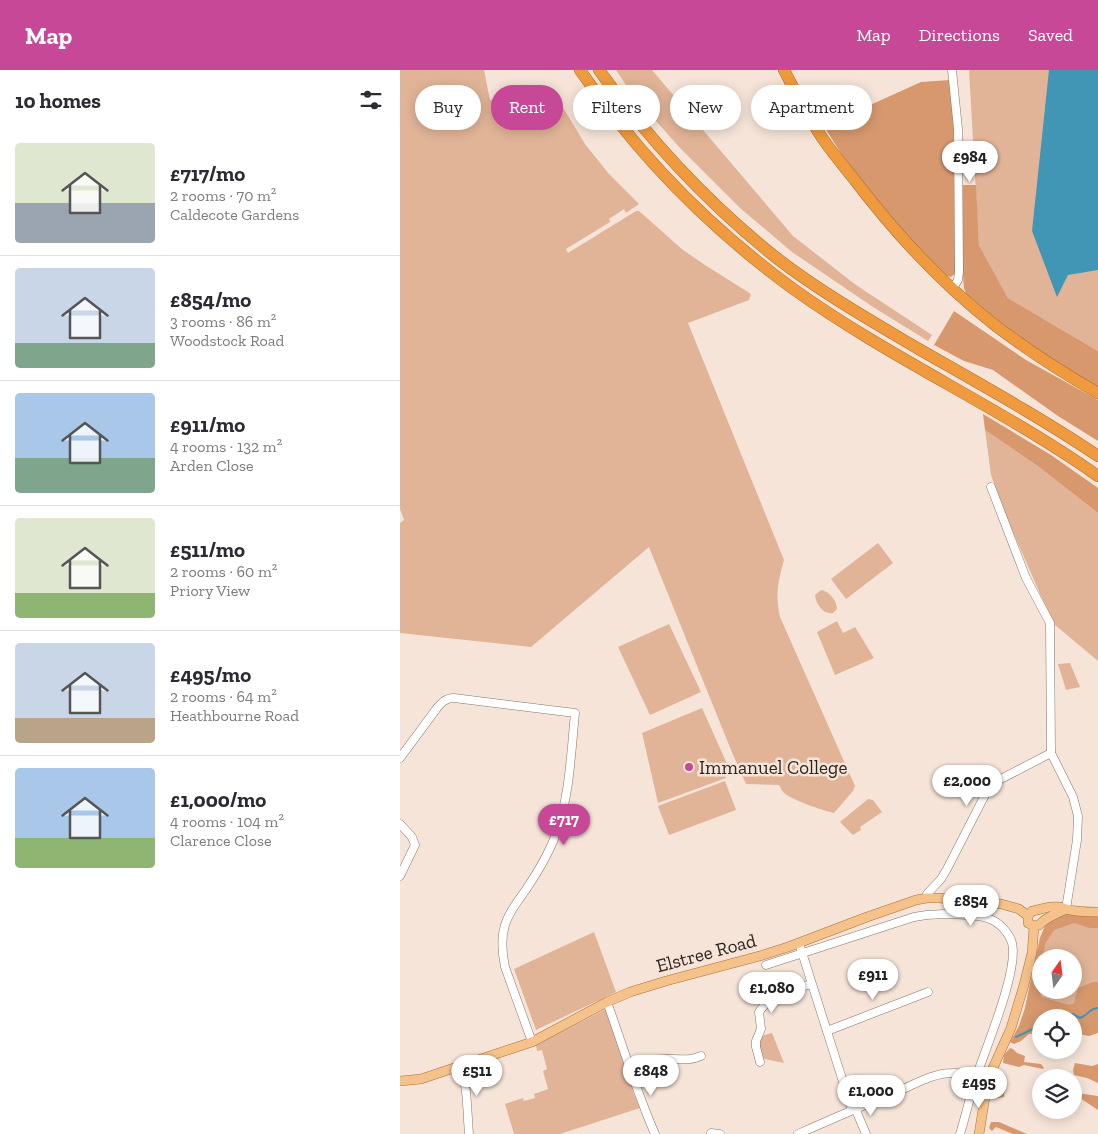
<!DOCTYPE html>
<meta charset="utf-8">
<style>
:root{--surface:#fff;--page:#f7f7f7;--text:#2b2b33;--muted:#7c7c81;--line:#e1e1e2;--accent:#c64897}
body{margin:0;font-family:"Zilla Slab",serif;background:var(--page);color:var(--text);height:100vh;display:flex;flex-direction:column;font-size:19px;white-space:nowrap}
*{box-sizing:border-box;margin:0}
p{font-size:16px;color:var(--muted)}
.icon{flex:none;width:28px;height:28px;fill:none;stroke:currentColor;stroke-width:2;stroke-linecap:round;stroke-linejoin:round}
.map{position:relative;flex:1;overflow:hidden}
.panel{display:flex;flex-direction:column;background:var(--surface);width:400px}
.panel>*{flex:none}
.hud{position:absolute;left:15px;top:15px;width:475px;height:45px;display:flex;gap:10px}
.needle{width:32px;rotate:14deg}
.tools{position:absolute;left:632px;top:879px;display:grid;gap:10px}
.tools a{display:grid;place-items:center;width:50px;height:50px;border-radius:50%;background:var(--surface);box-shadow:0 2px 12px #0003;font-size:25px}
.price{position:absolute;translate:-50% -42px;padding:0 11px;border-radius:18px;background:#fff;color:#222;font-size:16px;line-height:32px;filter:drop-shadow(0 1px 2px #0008)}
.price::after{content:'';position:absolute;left:50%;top:30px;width:15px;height:11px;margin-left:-8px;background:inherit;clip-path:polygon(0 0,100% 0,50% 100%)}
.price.on{background:var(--accent);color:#fff}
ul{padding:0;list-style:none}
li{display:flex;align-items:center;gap:15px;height:125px;padding:0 15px}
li+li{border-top:1px solid var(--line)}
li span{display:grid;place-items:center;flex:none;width:140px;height:100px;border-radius:5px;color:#555}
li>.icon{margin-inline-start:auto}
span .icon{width:60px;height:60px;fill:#fffc;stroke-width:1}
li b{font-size:21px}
h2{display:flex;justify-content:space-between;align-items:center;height:60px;padding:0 15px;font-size:21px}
.tag{padding:0 18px;border-radius:22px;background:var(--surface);box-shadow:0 2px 12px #0003;font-size:18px;line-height:45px}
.tag.on{background:var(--accent);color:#fff}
header{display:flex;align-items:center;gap:30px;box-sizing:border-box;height:70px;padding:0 25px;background:var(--accent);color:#fff}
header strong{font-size:24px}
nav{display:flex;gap:28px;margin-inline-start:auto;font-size:18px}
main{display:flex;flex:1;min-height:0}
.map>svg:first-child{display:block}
</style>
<header>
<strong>Map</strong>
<nav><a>Map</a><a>Directions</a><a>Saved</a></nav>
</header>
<main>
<section class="panel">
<h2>10 homes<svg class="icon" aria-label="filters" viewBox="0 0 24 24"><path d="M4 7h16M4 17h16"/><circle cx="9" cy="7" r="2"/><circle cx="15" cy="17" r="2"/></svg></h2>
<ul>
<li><span style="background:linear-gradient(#dfe7d0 60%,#9aa5b1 0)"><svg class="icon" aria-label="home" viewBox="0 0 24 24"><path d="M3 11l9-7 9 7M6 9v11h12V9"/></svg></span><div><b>£717/mo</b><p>2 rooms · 70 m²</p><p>Caldecote Gardens</p></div></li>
<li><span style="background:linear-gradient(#c9d6e8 75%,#7fa58c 0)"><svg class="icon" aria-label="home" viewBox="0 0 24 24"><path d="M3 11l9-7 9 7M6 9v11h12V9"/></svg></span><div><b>£854/mo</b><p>3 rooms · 86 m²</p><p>Woodstock Road</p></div></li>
<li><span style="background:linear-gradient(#a9c7e8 65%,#7fa58c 0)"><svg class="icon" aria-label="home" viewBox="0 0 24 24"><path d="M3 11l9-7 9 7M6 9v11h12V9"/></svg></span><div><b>£911/mo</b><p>4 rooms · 132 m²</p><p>Arden Close</p></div></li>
<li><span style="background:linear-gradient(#dfe7d0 75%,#8fb573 0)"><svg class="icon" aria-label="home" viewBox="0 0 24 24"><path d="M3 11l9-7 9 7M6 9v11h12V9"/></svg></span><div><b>£511/mo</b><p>2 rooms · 60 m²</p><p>Priory View</p></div></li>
<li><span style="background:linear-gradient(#c9d6e8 75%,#b9a48a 0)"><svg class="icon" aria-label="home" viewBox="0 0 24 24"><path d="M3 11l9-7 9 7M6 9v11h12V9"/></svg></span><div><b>£495/mo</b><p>2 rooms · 64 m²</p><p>Heathbourne Road</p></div></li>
<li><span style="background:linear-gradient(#a9c7e8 70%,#8fb573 0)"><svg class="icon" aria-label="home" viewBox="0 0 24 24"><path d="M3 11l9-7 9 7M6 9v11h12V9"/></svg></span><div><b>£1,000/mo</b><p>4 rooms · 104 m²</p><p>Clarence Close</p></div></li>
</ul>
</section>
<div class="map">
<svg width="698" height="1064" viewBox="0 0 698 1064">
<rect width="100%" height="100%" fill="#f6e4d8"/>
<g fill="#e1b497" fill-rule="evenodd">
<path d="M 0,0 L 84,0 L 90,30 L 153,21 L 185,74 L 209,104 L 239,134 L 226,143 L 224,139 L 209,149 L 210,152 L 166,179 L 168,183 L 236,141 L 239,141 L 283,180 L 305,195 L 351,224 L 349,230 L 288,253 L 384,490 C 378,512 375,524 380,547 L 455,716 L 453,721 L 434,743 C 424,741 389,729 383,722 C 381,720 381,717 379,715 L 346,714 L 331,680 L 249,477 L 131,577 L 0,563 L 0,453 L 4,450 L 0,439 Z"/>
<path d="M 216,0 L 252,0 L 393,166 L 456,215 L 532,265 L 528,271 L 473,237 L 392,182 L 340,138 L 280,78 L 232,24 Z"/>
<path d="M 569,0 L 698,0 L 698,281 L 608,228 L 579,175 Z"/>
<path d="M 585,360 L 639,397 L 698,443 L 698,591 L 655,555 L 641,526 L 606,446 L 591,405 Z"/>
<path d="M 478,473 L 493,493 L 446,529 L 431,509 Z"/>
<path d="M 421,520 C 429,521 437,531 437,539 L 433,543 C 424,545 416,535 415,525 Z"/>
<path d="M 437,551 L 443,563 L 455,557 L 474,588 L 435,605 L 417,562 Z"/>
<path d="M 269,554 L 301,622 L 250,645 L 218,577 Z"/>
<path d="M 670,593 L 680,617 L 666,620 L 658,594 Z"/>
<path d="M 302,638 L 328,696 L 327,698 L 324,701 L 326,708 L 258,733 L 242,663 Z"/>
<path d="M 325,711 L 336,740 L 269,765 L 258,736 Z"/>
<path d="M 468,729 L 473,730 L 482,742 L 460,757 L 461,760 L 453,765 L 440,752 Z"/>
<path d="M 698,846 L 698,954 L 674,948 L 625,938 L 640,868 L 645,856 ZM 641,888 L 674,888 L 674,920 L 641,920 Z"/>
<path d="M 194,862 L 216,922 L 136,960 L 114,899 Z"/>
<path d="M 206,939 L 234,1025 L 240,1038 L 160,1064 L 114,1064 L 105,1034 L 123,1028 L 124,1031 L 135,1028 L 134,1024 L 148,1019 L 143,1001 L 147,999 L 142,980 L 137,981 L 136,975 Z"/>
<path d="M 372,963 L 384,993 L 365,989 L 362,987 L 358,972 L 361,966 Z"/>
</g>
<g fill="#d7986e">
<path d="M 550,10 L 555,60 L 555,204 L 551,207 L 543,205 L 485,143 L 442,85 L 425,58 L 437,50 L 521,12 Z"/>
<path d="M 561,115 L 576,115 L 579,175 L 608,228 L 698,281 L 698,319 L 638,281 L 589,244 L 566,224 L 564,218 L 563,206 Z"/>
<path d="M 554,241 L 626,290 L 698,330 L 698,371 L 658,346 L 593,300 L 564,291 L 534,275 Z"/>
<path d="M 583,344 L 651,385 L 698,418 L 698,443 L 639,397 L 585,360 Z"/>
<path d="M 668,843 L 698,846 L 698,858 L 690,858 L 674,853 L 654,860 L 645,874 L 643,887 L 641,888 C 641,901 638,914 641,927 L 669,935 L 674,933 L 678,918 L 693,912 L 698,912 L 698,963 L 689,966 L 674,963 L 674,948 L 641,948 L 641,963 L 629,964 L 621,971 L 614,974 L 610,972 L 619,956 L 625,938 L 640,868 L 645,856 L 655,847 Z"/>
<path d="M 610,978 L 613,979 L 617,983 L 625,986 L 624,992 L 641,994 L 644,998 L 643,999 L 624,995 L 619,997 L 603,993 L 604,985 Z"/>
<path d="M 675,993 L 692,996 L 698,994 L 698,1013 L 687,1008 L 674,1005 L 673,1000 Z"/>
<path d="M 596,1013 L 600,1013 L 605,1016 L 604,1027 L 597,1028 L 592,1025 L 593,1016 Z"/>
<path d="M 677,1023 L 698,1026 L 698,1040 L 677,1026 Z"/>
<path d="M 591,1052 L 599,1052 L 627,1064 L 613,1064 L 596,1057 L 592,1061 L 589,1058 Z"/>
</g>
<path fill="#4196b6" d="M 649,0 L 698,0 L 698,200 L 668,205 L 657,227 L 632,161 Z"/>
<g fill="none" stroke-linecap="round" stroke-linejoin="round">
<g stroke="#4196b6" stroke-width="2">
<path d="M 662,948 L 673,944 L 680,948 C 689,945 688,939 698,938"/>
<path d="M 616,967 L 641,955"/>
</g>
<g stroke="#87766c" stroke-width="9">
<g id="minor">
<path d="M 552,0 L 558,59 L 559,202 L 558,210 L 553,218"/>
<path d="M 591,417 L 626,508 L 650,553 L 651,683 L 673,727 L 678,746 L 677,770 L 666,839"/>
<path d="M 0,688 L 37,638 C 42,632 46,628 54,628 L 175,643 C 171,682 170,723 157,761 C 150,782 139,800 127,818 C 119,830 109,841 105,855 C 101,868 102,883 105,897 L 132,972"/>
<path d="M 0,754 L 12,767 L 15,775 L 0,806"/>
<path d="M 527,828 L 527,824 L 541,809 L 547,799 L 587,721 L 597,711 L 651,683"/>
<path d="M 399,873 L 452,1040"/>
<path d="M 366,895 L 514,847 C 532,843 549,844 567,845 C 575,846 583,846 590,849 C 600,853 609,863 612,873 C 619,900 586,977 577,1005 C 570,1025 566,1045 560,1064"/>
<path d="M 207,932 C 223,976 236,1021 255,1064"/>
<path d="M 427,961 L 528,922"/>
<path d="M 360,992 L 356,977 L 356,971 L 361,959 L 359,942 C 371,924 392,920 411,914"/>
<path d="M 60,996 C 68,1017 67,1042 69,1064"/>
<path d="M 230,997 C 241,993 253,989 265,989 C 281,988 286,992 301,986"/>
<path d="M 455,1038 L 466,1064"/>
<path d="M 311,1063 L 320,1064"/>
<path d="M 398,1064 C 432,1049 466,1034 501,1020 C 517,1013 534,1003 552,1003 C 564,1002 577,1008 589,1011"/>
</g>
</g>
<g stroke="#aa7134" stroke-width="10">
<g id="major">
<path d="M 628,846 L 632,841 C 641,840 649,835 659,837 C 663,837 662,838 666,839 C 676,842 688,842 698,842"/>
<path d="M 0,1011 L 21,1009 L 132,972 L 207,932 L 230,922 L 266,911 L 363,885 L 388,877 L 467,847 L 516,830 L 527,828 L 539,828 L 601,834 L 619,839 L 628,846 L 628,853 L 634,856 L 639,855 C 646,847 656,844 666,839"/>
<path d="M 579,1064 L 586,1021 L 593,998 L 611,958 L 624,915 L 632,883 L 634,856"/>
</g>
</g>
<g stroke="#aa7134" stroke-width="12">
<g id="highway">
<path d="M 180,0 C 237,84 310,158 392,218 C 489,288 600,337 698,406"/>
<path d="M 199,0 C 249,70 307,132 374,186 C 419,221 468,249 517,278 C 578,313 640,347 698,386"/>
<path d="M 384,0 C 395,21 406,43 419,63 C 429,79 442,94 454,109 C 495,163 542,214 596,256 C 629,281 663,303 698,323"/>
</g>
</g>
<use href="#minor" stroke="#fff" stroke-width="8"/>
<use href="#major" stroke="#f5c28b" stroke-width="9"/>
<use href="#highway" stroke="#ef9a3e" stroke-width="11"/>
</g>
<circle fill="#c64897" stroke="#f6e4d8" stroke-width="2" cx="289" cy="697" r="5"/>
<g text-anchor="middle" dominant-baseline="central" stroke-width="5" stroke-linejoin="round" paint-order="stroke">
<g font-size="19" fill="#2b2520" stroke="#f6e4d8" text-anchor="start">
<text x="299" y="697">Immanuel College</text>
</g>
<g font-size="19" fill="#2b2520" stroke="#f6e4d8">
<text transform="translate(306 883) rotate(-15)">Elstree Road</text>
</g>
</g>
</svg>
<div class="tools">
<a><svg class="needle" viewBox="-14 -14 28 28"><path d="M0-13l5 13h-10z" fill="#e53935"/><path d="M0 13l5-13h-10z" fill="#7c7c81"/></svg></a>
<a><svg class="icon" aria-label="locate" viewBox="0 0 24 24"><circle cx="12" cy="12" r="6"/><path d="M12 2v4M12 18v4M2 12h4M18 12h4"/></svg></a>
<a><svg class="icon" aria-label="layers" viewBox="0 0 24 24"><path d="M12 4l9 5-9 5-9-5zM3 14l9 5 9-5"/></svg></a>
</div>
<b class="price" style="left:570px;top:113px">£984</b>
<b class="price" style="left:567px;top:737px">£2,000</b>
<b class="price on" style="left:164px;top:776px">£717</b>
<b class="price" style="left:571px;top:857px">£854</b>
<b class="price" style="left:473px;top:931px">£911</b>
<b class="price" style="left:372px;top:944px">£1,080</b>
<b class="price" style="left:77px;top:1027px">£511</b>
<b class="price" style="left:251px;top:1027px">£848</b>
<b class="price" style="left:579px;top:1039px">£495</b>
<b class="price" style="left:471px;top:1047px">£1,000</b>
<div class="hud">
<a class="tag">Buy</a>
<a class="tag on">Rent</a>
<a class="tag">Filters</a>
<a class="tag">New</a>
<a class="tag">Apartment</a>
</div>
</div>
</main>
